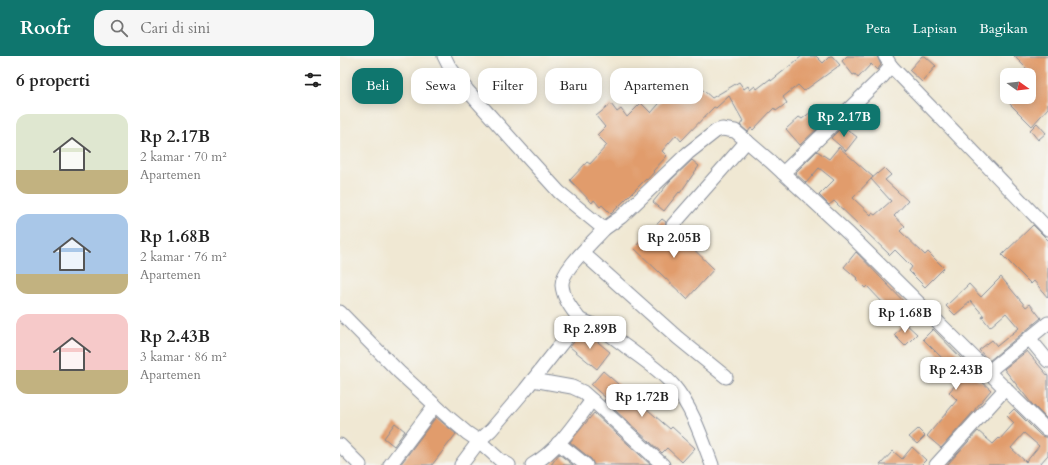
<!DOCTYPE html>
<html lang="id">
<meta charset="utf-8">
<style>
:root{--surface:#fff;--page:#f6f6f6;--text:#222;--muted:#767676;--accent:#0f766e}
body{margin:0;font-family:Cardo,serif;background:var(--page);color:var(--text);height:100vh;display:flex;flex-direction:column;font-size:15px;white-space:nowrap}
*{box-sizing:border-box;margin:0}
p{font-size:13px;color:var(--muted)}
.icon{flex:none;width:22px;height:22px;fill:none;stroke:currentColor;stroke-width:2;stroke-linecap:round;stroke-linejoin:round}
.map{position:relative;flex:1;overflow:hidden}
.drawer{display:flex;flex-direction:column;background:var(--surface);width:340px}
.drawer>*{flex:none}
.banner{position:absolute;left:12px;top:12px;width:380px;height:36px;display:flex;gap:8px}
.needle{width:26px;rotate:104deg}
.tools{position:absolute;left:660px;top:12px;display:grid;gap:8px}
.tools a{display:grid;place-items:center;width:36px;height:36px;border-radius:8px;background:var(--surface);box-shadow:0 2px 10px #0003;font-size:20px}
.price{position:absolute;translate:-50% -34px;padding:0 9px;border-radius:8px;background:#fff;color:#222;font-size:13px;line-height:26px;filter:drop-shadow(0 1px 2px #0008)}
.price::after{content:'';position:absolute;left:50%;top:24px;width:12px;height:9px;margin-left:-6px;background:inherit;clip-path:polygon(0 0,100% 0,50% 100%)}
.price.active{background:var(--accent);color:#fff}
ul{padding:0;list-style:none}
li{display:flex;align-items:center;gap:12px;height:100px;padding:0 16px}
li span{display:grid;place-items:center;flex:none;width:112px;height:80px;border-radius:12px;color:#555}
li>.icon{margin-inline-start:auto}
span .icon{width:48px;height:48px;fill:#fffc;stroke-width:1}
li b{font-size:17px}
h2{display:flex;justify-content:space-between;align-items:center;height:48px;padding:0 16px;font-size:17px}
.chip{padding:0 14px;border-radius:12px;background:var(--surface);box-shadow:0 2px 10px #0003;font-size:14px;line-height:36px}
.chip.active{background:var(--accent);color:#fff}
header{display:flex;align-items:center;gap:24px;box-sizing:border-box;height:56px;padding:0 20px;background:var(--accent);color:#fff}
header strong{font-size:19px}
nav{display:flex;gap:22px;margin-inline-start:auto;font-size:14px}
.search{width:280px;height:36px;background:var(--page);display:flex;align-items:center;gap:10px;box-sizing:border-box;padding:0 14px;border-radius:12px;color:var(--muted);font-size:15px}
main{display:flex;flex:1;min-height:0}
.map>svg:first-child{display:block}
</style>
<header>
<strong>Roofr</strong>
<div class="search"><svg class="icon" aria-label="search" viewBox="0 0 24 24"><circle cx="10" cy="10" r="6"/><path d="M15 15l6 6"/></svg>Cari di sini</div>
<nav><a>Peta</a><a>Lapisan</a><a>Bagikan</a></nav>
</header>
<main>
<section class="drawer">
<h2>6 properti<svg class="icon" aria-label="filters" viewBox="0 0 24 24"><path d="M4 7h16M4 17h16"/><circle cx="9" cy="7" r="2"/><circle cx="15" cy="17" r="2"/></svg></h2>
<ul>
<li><span style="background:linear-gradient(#dfe7d0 70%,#c2b280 0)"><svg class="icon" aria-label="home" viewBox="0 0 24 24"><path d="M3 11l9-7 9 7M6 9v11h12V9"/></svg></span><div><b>Rp 2.17B</b><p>2 kamar · 70 m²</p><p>Apartemen</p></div></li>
<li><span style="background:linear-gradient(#a9c7e8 75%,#c2b280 0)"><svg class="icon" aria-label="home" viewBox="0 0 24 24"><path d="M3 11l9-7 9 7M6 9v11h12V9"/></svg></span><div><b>Rp 1.68B</b><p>2 kamar · 76 m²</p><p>Apartemen</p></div></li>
<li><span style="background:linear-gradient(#f6c9c9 70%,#c2b280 0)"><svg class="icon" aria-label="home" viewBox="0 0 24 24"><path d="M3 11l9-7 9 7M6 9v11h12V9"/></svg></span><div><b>Rp 2.43B</b><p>3 kamar · 86 m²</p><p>Apartemen</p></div></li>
</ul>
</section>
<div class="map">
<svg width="708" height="409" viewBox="0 0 708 409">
<rect width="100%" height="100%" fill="#f6f6f2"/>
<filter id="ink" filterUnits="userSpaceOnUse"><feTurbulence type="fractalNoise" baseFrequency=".025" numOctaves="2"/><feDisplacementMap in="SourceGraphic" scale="8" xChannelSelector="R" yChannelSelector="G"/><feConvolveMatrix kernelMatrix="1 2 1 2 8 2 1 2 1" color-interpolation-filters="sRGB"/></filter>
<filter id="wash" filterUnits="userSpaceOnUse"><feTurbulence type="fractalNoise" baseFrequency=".012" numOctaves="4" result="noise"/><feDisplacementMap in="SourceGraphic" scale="16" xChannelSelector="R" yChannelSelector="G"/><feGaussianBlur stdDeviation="0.9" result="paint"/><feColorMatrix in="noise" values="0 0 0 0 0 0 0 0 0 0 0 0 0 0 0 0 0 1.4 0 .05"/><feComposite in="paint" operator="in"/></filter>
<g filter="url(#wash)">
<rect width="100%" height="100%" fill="#f0e8d3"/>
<g id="blocks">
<g fill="#e19c6c" fill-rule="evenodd">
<path d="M 462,0 L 476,0 L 483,7 L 490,0 L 492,0 L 500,9 L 464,35 L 458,29 L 443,41 L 447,47 L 436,55 L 434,52 L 413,74 L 411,72 L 408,76 L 400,69 L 403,65 L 389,40 L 376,52 L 374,51 L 341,85 L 336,79 L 322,95 L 327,100 L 313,115 L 314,116 L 307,124 L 306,123 L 271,158 L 262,149 L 260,151 L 254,144 L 252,147 L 230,124 L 247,106 L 250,108 L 267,89 L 257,79 L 265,71 L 256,60 L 271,48 L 277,56 L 281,53 L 287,61 L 301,47 L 311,57 L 333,32 L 344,42 L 356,28 L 372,42 L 399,26 L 404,33 L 408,30 L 410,34 L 415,30 L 417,33 L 430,23 L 431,25 Z"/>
<path d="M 507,0 L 537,0 L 541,9 L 537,14 L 531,8 L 518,22 L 515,18 L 513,19 L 502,5 Z"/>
<path d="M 582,0 L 585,0 L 596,10 L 582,26 L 569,14 Z"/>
<path d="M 674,0 L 708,0 L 708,52 L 692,70 L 663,41 L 689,41 L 689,15 Z"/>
<path d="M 91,14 L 99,23 L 86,36 L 78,27 Z"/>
<path d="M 471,56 L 482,68 L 460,89 L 446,73 L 459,61 L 462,63 Z"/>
<path d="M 697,67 L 706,77 L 698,84 L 690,74 Z"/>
<path d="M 503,70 L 517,81 L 506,95 L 491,82 Z"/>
<path d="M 499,91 L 533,121 L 531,123 L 544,112 L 551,119 L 545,124 L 568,145 L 554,160 L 565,170 L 560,175 L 585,199 L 588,196 L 604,212 L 585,231 L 569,215 L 572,211 L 555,194 L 550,199 L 494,145 L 489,149 L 479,139 L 494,124 L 479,112 L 466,127 L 455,117 L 477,95 L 489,103 ZM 531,123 L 551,145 L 535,159 L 532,157 L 531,159 L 513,142 Z"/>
<path d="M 352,104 L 359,110 L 340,137 L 339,136 L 324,155 L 313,146 L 330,125 Z"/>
<path d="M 322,163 L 326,166 L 325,171 L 327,175 L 332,177 L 336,176 L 374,213 L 347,243 L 294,192 Z"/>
<path d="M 693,169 L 708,184 L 708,242 L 694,225 L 691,228 L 662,199 Z"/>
<path d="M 516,196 L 571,253 L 560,265 L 527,230 L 525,232 L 516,223 L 517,222 L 504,211 Z"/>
<path d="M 661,221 L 686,251 L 690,248 L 701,262 L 649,305 L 639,294 L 652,284 L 657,290 L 679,272 L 666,257 L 650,271 L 642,261 L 644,260 L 631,245 L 615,259 L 606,250 L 629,228 L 641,241 Z"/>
<path d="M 565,267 L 577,278 L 565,290 L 554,279 Z"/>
<path d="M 593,273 L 626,307 L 623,310 L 639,325 L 640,324 L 651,334 L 635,353 L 635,354 L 601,392 L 587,380 L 617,344 L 609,336 L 619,325 L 600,305 L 603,303 L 583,283 Z"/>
<path d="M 243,274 L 270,296 L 257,313 L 230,291 Z"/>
<path d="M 687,295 L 708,320 L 708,364 L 692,348 L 664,313 Z"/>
<path d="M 263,315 L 330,373 L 332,371 L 355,392 L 342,406 L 327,392 L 322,397 L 264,344 L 266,342 L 251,329 Z"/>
<path d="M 674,353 L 700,379 L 704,381 L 708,381 L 708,399 L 699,409 L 607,409 L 638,375 L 653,388 L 659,382 L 660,383 L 674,367 L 667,360 ZM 684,377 L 699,390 L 686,406 L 671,392 Z"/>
<path d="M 254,357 L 311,409 L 254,409 L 251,403 L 230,386 Z"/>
<path d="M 96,361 L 116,378 L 92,409 L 60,409 Z"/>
<path d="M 55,367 L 65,375 L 54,390 L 44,382 Z"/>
<path d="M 578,373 L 585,380 L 577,388 L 569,381 Z"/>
<path d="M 572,391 L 586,404 L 581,409 L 540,409 L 553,395 L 562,403 Z"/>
<path d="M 219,398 L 233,409 L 211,409 Z"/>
</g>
</g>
</g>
<g filter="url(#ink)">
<use href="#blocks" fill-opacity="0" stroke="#868c98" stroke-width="1"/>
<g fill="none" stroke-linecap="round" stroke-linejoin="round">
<g stroke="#868c98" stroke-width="15">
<g id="minor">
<path d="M 551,10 L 708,173"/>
<path d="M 443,117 L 543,20 L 551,10 L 545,0"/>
<path d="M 333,169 L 407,85"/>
<path d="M 264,173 L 281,161 L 348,97 L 376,75 L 382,73 L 395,75 L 430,105 L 509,178 L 706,373"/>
<path d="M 243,197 L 338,282 L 386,321"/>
<path d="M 0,256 L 59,316 L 108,361 L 127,377 L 139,385 L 151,374 L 185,334 L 240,264 C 233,254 223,243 222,229 C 221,214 254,185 264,173 L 219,136 L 180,93 L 127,34 L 109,10 L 104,0"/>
<path d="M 240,264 C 257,268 272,280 285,290 C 301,302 320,314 333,329 C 352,351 362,382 372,409"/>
<path d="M 689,282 L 708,305"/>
<path d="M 649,315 L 708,267"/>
<path d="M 252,344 L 323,409"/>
<path d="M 218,387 L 246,409"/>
<path d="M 0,389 L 20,409"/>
<path d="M 50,409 L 95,349"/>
<path d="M 121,409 L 139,385 L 160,404 L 169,409"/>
<path d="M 192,409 C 218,394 235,367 252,344 L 243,336 L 232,331 L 193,324"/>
<path d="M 596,409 L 666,332"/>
</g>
</g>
<use href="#minor" stroke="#fff" stroke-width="13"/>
</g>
</g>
</svg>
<div class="tools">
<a><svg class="needle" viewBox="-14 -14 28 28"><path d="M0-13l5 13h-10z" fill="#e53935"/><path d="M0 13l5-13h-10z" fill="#767676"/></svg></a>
</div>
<b class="price active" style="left:504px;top:82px">Rp 2.17B</b>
<b class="price" style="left:334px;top:203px">Rp 2.05B</b>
<b class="price" style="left:565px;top:278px">Rp 1.68B</b>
<b class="price" style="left:250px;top:294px">Rp 2.89B</b>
<b class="price" style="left:616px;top:335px">Rp 2.43B</b>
<b class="price" style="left:302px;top:362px">Rp 1.72B</b>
<div class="banner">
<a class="chip active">Beli</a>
<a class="chip">Sewa</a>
<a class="chip">Filter</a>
<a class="chip">Baru</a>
<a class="chip">Apartemen</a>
</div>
</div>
</main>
